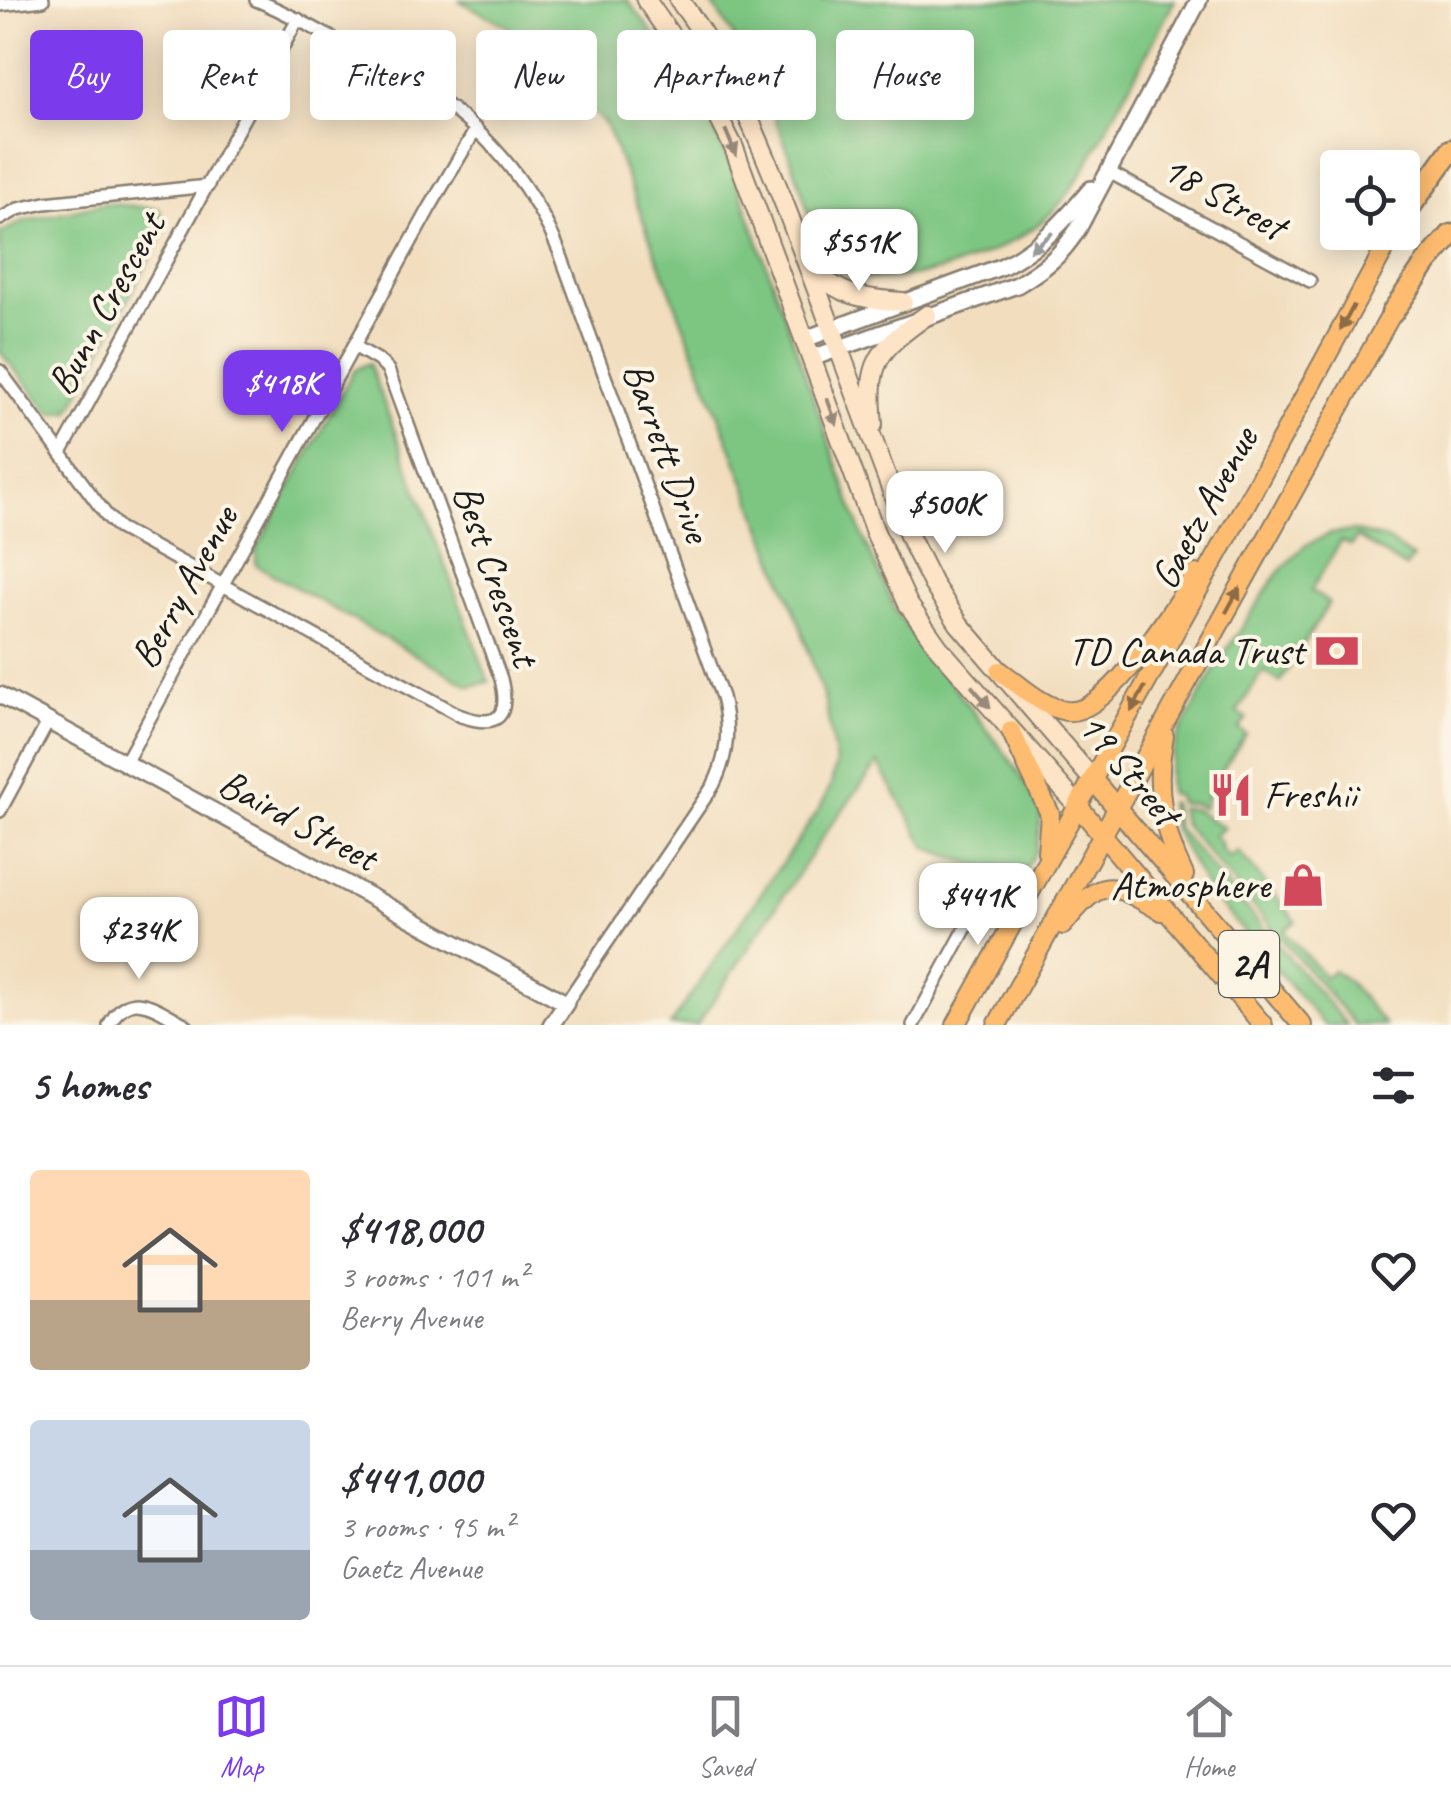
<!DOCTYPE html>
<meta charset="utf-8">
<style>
:root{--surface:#fff;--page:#f2f2f3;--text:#2b2b33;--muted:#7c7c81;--line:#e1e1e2;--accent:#7c3aed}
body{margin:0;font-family:Caveat,sans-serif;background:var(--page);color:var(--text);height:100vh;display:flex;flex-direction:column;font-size:38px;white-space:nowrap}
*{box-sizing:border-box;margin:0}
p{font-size:32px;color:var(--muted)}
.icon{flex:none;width:55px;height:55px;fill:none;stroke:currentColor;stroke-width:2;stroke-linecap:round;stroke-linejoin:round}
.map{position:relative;height:1025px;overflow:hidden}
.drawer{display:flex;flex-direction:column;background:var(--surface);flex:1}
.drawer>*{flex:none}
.top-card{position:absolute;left:30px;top:30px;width:1392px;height:90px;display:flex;gap:20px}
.fabs{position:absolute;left:1320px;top:150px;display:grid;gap:20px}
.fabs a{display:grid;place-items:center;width:100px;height:100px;border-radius:10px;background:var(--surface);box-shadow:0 5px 25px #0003;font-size:50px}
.price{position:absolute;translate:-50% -85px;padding:0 22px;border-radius:20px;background:#fff;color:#222;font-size:32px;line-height:65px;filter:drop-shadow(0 2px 5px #0008)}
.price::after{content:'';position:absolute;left:50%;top:60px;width:30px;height:22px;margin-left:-15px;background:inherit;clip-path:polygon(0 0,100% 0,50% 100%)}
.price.active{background:var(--accent);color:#fff}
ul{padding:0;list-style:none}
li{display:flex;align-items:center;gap:30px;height:250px;padding:0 30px}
li span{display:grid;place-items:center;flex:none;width:280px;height:200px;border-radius:10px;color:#555}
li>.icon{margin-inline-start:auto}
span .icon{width:120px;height:120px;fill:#fffc;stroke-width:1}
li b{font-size:42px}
h2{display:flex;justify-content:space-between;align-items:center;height:120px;padding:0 30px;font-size:42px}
.chip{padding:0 35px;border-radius:10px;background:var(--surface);box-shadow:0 5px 25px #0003;font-size:35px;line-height:90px}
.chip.active{background:var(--accent);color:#fff}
.dock{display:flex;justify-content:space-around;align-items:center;height:140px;border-top:2px solid var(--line);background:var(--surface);font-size:28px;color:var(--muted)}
.dock a{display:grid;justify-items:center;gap:5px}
.dock .active{color:var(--accent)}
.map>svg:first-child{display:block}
</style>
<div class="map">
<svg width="1451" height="1025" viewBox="0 0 1451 1025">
<rect width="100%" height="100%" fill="#fcf5e5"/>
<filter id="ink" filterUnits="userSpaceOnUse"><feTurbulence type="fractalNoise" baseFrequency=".01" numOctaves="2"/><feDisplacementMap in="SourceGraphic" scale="20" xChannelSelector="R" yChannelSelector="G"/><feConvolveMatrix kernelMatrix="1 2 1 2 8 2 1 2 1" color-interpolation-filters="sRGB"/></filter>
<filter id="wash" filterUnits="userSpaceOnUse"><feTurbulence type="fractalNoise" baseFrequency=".0048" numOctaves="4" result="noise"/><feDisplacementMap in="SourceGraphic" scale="40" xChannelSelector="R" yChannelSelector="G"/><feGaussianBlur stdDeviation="2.25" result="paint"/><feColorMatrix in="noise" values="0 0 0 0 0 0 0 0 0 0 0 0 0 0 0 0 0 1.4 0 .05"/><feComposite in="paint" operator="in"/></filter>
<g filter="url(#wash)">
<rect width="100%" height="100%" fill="#f2debf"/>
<g fill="#7dc682" stroke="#4c714f" stroke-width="2.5">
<path d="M 458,0 L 627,0 C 669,50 705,107 732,167 L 861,532 L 896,612 L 1009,758 L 1042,808 L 1036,851 L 1019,880 L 927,848 L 878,763 L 826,832 L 697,1025 L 670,1025 L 820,808 L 831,785 L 836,762 L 825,702 L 799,622 L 606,125 L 507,26 Z"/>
<path d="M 709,0 L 1175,0 C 1155,38 1135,76 1114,114 C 1095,150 1078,188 1048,216 C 1013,248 949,273 902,277 C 873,280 845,281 826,256 C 814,240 803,191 795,170 C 774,111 746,50 709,0 Z"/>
<path d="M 105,203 L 159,209 L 166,228 L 70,411 L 51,413 L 0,352 L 0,233 L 24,221 Z"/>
<path d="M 369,363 L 489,682 L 470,686 L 256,565 L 256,550 L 354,370 Z"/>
<path d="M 1352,531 L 1385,539 L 1413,558 L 1405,568 L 1357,537 L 1351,546 L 1341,541 L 1311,591 L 1329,603 L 1280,682 L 1263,671 L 1237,712 L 1247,719 L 1239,729 L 1246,734 L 1209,791 L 1203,809 L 1195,804 L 1179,803 L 1177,796 L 1169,794 L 1168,774 L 1177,738 L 1220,660 L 1278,573 L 1304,546 L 1330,534 Z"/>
<path d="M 1168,803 L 1172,803 L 1176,827 L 1347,1025 L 1324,1025 L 1206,888 L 1173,828 Z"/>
<path d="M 1179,808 L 1193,809 L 1224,828 L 1214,836 L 1221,844 L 1219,847 L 1229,858 L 1238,851 L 1296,921 L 1284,931 L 1325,977 L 1333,970 L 1349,982 L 1385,1025 L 1355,1025 L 1183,824 Z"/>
</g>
</g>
<g filter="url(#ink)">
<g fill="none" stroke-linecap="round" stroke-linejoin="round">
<g stroke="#877d6e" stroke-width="16">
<g id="minor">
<path d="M 256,0 C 289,13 320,32 352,49 C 381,65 411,80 438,99 C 493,137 535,191 560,253 L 722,697 C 730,730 728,756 713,786 L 566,1003"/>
<path d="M 0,5 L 43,0"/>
<path d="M 1107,171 L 1310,281"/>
<path d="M 0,219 L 18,209 L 45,203 L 208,186"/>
<path d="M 0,371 L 107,516 L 119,528 L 461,716 C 499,729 510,716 501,679 L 388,370 L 378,360 L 354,346"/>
<path d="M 61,453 L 298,19"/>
<path d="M 125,763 L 429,209 L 476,129"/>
<path d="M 0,811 L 48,722"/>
<path d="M 109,1025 C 130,985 156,1009 186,1025"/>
<path d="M 913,1025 L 969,922 L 976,872"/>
</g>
</g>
<g stroke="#877d6e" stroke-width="20">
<g id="tertiary">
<path d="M 805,339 L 1003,266 C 1042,246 1063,222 1091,189"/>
<path d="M 812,358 L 1017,285 C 1045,268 1060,257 1078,229 L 1199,0"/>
<path d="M 0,695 L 566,1003 L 551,1025"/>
</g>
</g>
<g stroke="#877d6e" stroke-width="22">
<g id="secondary">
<path d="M 646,0 L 696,72 L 734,148 L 875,532 L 908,604 L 939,648 L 1078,806"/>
<path d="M 679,0 C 741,81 775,179 811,274 C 844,362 876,450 910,538 L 933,584 L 959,624 L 1093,780"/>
<path d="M 809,267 C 840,296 861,299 903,302"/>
<path d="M 873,424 C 867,361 877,351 927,315"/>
</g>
</g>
<g stroke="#877d6e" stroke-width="22">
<g id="primary">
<path d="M 1000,671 C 1019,684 1042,707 1066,711 C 1108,718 1174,606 1196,574"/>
<path d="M 1011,731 L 1050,814 L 1047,852"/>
<path d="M 1164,736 C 1154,786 1162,830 1184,875"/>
<path d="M 1093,780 L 1302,1025"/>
<path d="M 1078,806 L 1263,1025"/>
<path d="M 1063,925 C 1102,876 1109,881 1161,911"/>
<path d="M 956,1025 L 1253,491 L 1394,232"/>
<path d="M 997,1025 L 1392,313"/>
</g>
</g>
<g stroke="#877d6e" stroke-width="25">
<g id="motorway">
<path d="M 1402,218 L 1451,150"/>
<path d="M 1392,313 L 1427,262 L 1451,235"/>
</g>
</g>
<use href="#minor" stroke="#fff" stroke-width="11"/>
<use href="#tertiary" stroke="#fff" stroke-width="15"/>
<use href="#secondary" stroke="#fee4c6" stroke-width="18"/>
<use href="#primary" stroke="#fdbc70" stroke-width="18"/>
<use href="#motorway" stroke="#fdbc70" stroke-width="20"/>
</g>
<defs><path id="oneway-solid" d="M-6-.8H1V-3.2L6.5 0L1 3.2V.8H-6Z" transform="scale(2.5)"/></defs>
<g fill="#988a7a">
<use href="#oneway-solid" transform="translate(731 143) rotate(67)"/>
<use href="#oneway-solid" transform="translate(832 412) rotate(70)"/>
<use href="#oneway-solid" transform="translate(981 697) rotate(49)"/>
</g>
<use fill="#999" href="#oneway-solid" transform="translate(1041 242) rotate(141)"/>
<g fill="#8c6c46">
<use href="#oneway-solid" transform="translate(1347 318) rotate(118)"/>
<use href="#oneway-solid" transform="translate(1233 600) rotate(-61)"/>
<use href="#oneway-solid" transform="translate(1138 699) rotate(119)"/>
</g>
</g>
<defs>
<g id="bank-bare" transform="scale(3.45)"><path d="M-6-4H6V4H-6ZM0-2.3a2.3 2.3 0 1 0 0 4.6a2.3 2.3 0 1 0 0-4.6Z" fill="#d1495b" stroke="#fcf5e5" stroke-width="2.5" paint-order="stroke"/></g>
<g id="restaurant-bare" transform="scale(3.45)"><path d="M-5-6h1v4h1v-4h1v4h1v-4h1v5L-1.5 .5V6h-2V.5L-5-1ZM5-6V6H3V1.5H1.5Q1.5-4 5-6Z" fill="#d1495b" stroke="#fcf5e5" stroke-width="2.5" paint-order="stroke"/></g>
<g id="shop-bare" transform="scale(3.45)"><path d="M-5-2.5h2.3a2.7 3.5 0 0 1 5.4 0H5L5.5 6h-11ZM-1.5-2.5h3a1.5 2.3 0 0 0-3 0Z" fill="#d1495b" stroke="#fcf5e5" stroke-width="2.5" paint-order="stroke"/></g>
</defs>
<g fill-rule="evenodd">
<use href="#bank-bare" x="1337" y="651"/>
<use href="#restaurant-bare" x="1231" y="795"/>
<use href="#shop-bare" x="1303" y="885"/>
</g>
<g text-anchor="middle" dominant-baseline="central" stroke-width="8" stroke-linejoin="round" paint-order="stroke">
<rect fill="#fcf5e5" stroke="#5f5d58" stroke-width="2.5" x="1219" y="931" width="60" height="66" rx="8"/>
<g font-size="38" font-weight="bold" fill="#1c1c1c">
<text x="1249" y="964">2A</text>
</g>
<g font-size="40" fill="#1c1c1c" stroke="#fcf5e5">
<text transform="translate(1224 197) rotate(29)">18 Street</text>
<text transform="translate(106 304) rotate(-61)">Bunn Crescent</text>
<text transform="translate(667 452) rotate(70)">Barrett Drive</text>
<text transform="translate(1204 508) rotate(-61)">Gaetz Avenue</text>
<text transform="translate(496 575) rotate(71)">Best Crescent</text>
<text transform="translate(184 587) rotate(-61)">Berry Avenue</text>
<text transform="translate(1129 769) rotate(50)">19 Street</text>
<text transform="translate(298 820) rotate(28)">Baird Street</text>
</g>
<g font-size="40" fill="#1c1c1c" stroke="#fcf5e5" text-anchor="end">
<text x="1304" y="651">TD Canada Trust</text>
<text x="1264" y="795" text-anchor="start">Freshii</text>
<text x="1270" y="885">Atmosphere</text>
</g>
</g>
</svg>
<div class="fabs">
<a><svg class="icon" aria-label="locate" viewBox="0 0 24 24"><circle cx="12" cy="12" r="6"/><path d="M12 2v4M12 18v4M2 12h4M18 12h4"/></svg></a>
</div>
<b class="price" style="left:859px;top:294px">$551K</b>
<b class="price active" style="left:282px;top:435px">$418K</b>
<b class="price" style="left:945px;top:556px">$500K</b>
<b class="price" style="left:978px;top:948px">$441K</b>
<b class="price" style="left:139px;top:982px">$234K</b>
<div class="top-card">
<a class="chip active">Buy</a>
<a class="chip">Rent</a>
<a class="chip">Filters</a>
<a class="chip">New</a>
<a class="chip">Apartment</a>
<a class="chip">House</a>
</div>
</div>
<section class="drawer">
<h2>5 homes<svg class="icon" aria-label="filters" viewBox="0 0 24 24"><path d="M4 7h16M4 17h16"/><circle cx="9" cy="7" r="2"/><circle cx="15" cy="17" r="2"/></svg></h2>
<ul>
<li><span style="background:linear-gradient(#ffd9b3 65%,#b9a48a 0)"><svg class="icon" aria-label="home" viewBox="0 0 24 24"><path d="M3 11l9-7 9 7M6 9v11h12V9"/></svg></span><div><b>$418,000</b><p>3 rooms · 101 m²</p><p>Berry Avenue</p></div><svg class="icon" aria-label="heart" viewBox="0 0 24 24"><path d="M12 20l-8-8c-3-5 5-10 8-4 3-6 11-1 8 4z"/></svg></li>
<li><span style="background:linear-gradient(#c9d6e8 65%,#9aa5b1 0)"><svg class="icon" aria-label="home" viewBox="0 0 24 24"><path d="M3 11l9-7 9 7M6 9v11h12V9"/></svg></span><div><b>$441,000</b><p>3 rooms · 95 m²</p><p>Gaetz Avenue</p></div><svg class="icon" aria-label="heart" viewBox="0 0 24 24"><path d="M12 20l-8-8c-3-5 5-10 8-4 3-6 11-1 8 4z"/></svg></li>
</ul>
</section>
<nav class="dock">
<a class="active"><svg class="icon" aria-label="map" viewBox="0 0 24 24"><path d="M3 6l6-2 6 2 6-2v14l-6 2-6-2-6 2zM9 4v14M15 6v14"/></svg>Map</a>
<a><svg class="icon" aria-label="saved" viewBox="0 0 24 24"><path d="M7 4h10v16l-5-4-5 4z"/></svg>Saved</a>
<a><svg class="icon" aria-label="home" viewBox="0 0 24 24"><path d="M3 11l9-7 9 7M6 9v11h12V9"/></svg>Home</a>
</nav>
